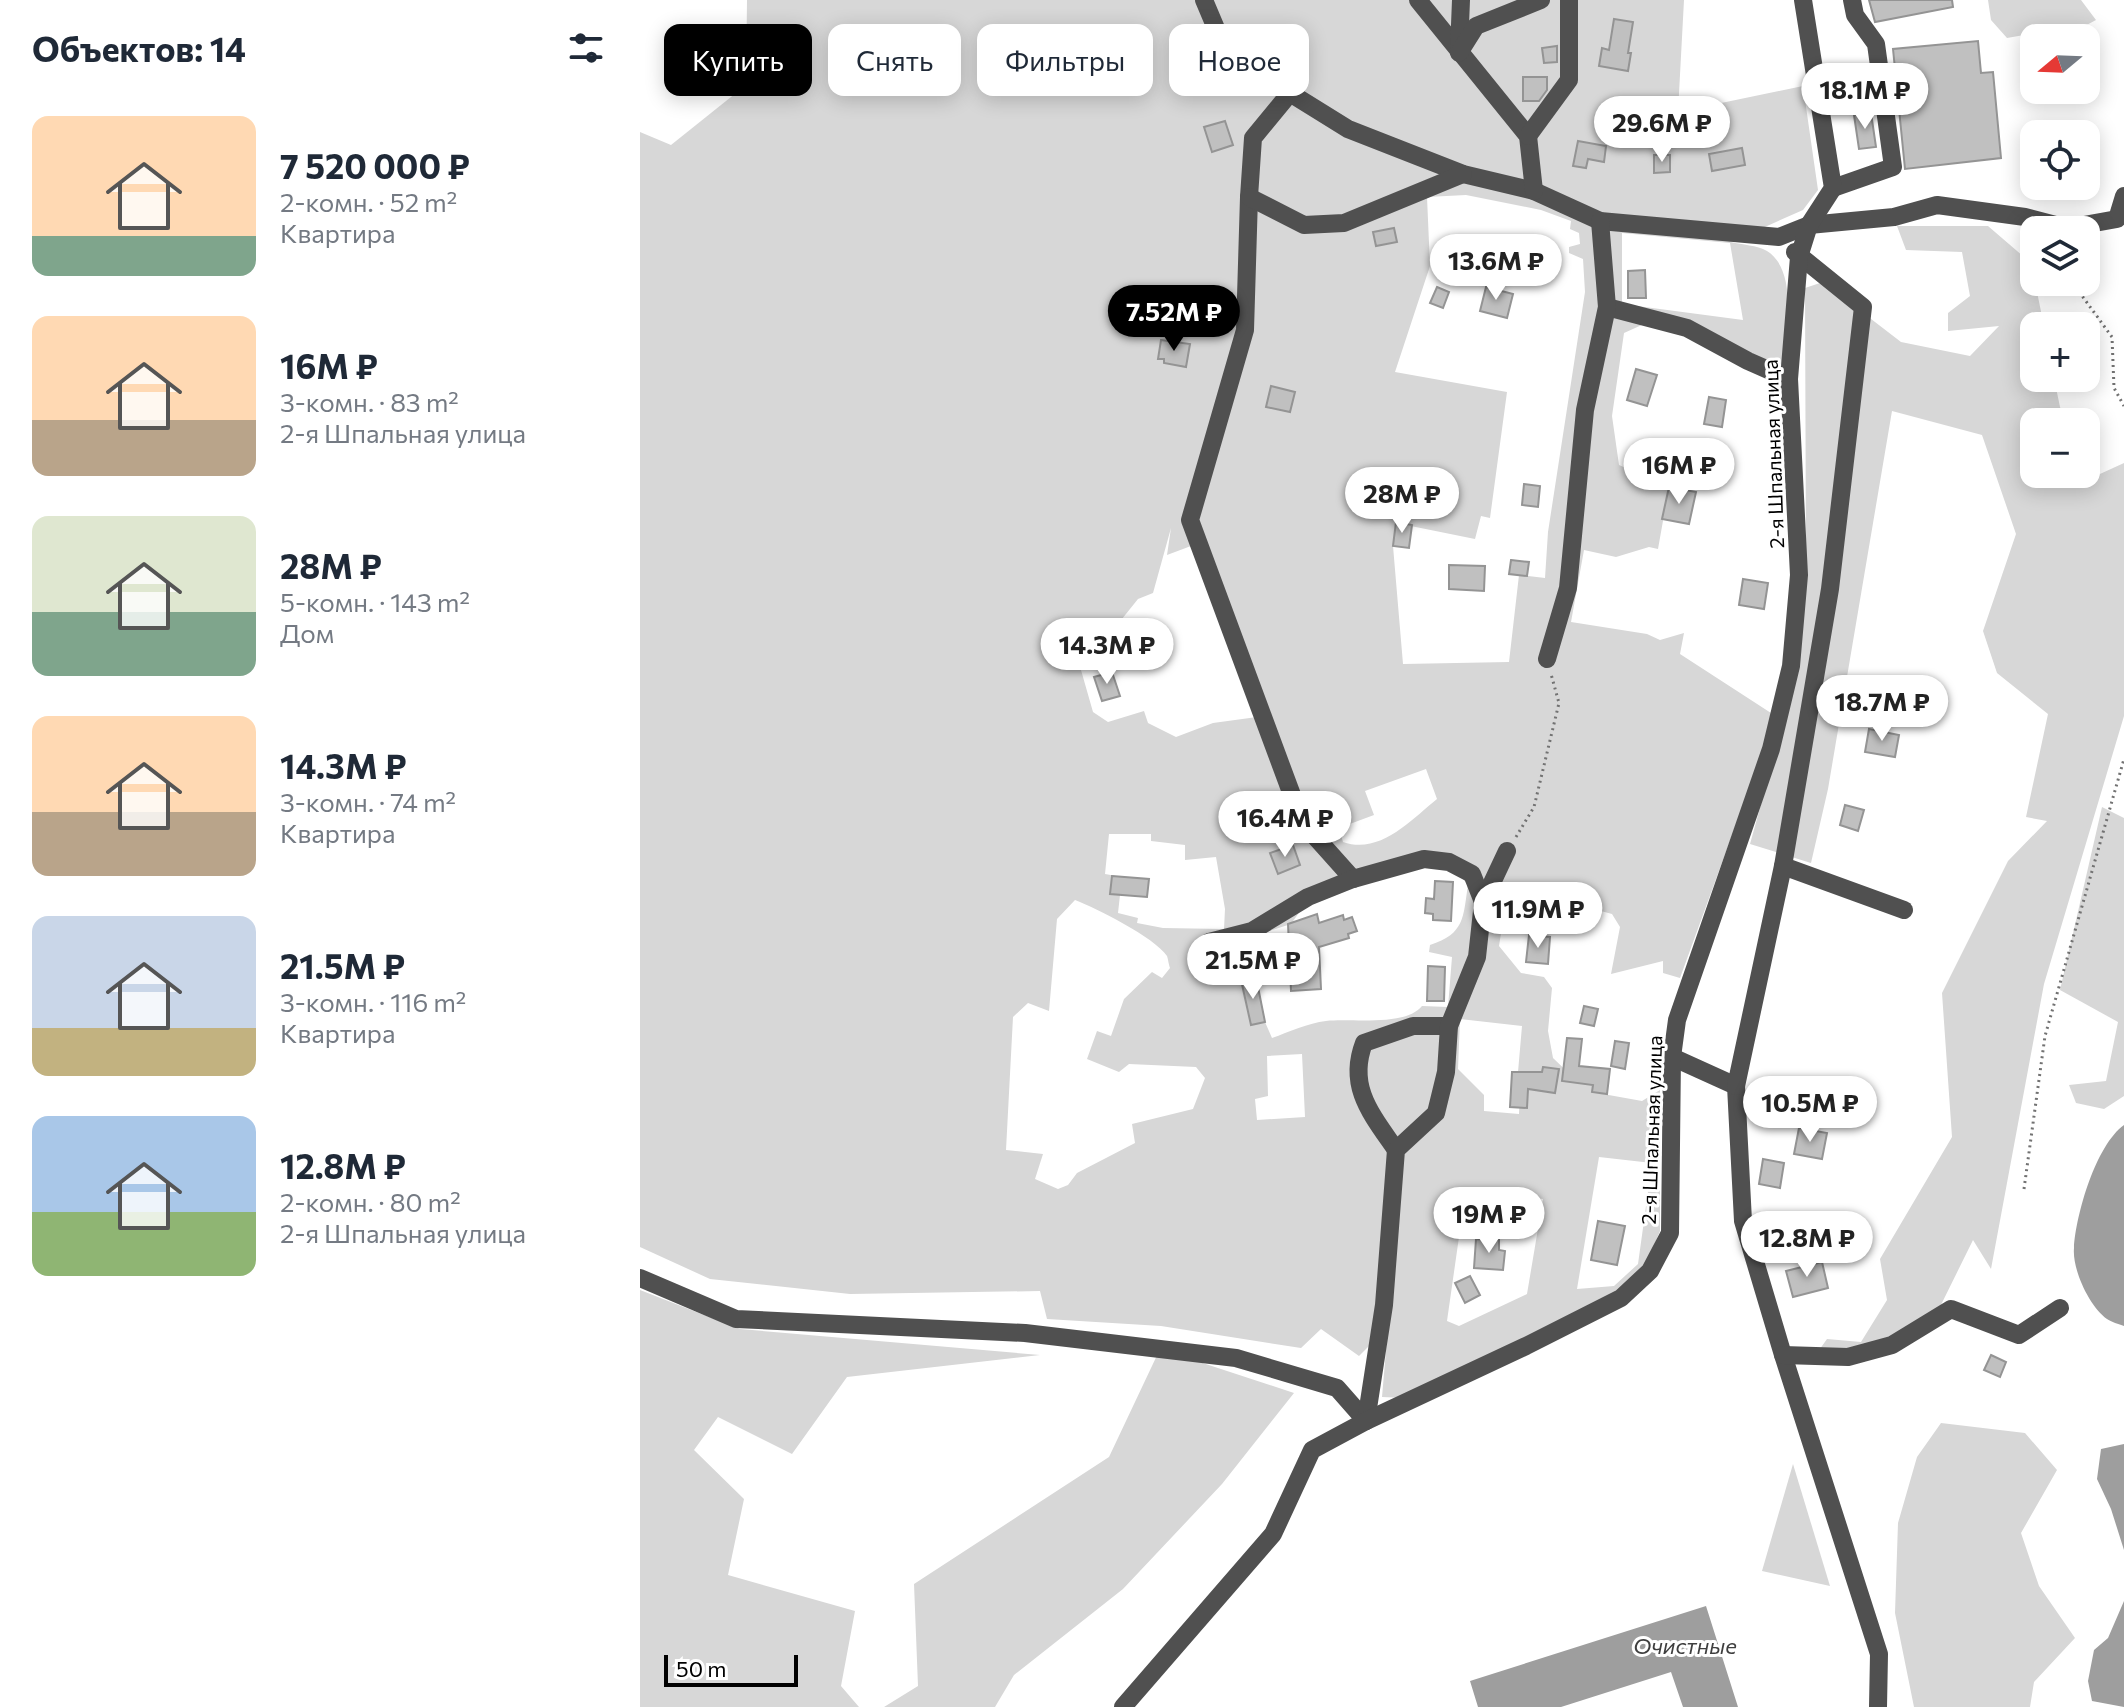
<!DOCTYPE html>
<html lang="ru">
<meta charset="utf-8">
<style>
:root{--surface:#fff;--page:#f2f2f3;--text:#1f2937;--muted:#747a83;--accent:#000}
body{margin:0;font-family:Commissioner,sans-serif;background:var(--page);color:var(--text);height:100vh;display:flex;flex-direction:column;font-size:30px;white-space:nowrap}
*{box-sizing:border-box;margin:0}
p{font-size:26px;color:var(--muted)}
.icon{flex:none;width:44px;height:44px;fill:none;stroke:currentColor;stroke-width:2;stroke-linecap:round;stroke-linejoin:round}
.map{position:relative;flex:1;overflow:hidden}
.drawer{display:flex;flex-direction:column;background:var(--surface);width:640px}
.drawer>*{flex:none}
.guide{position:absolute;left:24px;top:24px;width:760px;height:72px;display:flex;gap:16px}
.needle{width:52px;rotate:251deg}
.controls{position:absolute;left:1380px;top:24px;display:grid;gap:16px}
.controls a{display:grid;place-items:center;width:80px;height:80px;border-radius:16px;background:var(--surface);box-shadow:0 4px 20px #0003;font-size:40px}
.scale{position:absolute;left:24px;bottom:20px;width:134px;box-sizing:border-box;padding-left:8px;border:4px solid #000;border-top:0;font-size:22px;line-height:28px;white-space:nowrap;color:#000;-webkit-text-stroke:6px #fff;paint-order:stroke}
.price{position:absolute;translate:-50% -68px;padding:0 18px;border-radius:28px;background:#fff;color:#222;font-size:26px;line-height:52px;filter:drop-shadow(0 2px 4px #0008)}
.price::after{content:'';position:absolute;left:50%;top:48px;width:24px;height:18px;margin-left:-12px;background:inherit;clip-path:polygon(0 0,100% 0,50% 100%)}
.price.selected{background:var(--accent);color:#fff}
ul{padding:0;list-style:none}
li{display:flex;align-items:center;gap:24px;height:200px;padding:0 32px}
li span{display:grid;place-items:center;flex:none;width:224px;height:160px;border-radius:16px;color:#555}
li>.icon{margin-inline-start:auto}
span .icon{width:96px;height:96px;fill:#fffc;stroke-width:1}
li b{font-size:34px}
h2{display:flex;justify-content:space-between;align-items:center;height:96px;padding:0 32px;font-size:34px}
.tag{padding:0 28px;border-radius:16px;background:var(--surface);box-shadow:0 4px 20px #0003;font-size:28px;line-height:72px}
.tag.selected{background:var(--accent);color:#fff}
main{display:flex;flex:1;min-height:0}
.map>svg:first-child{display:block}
</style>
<main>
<section class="drawer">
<h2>Объектов: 14<svg class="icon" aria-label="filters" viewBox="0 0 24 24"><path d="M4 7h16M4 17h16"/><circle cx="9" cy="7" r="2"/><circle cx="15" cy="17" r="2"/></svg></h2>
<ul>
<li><span style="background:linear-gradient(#ffd9b3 75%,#7fa58c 0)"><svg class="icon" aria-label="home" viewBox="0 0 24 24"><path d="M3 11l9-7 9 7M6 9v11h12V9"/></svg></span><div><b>7 520 000 ₽</b><p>2-комн. · 52 m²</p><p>Квартира</p></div></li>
<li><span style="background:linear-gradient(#ffd9b3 65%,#b9a48a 0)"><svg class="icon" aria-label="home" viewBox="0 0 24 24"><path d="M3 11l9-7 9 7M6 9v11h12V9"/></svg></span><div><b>16M ₽</b><p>3-комн. · 83 m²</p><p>2-я Шпальная улица</p></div></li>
<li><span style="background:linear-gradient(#dfe7d0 60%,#7fa58c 0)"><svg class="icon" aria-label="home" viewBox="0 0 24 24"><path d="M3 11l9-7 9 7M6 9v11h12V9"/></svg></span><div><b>28M ₽</b><p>5-комн. · 143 m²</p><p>Дом</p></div></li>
<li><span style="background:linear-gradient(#ffd9b3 60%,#b9a48a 0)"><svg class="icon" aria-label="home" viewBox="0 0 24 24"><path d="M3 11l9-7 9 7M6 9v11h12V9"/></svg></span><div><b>14.3M ₽</b><p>3-комн. · 74 m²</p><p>Квартира</p></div></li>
<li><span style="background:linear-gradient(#c9d6e8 70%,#c2b280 0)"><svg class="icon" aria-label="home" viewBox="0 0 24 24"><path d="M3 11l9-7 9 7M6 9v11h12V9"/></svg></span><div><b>21.5M ₽</b><p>3-комн. · 116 m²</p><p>Квартира</p></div></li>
<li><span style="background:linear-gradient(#a9c7e8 60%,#8fb573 0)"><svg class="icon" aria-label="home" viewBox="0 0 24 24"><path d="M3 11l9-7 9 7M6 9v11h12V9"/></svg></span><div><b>12.8M ₽</b><p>2-комн. · 80 m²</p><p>2-я Шпальная улица</p></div></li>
</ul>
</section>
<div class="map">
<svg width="1484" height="1707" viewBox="0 0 1484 1707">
<rect width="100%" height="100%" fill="#fff"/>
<g fill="#d7d7d7" fill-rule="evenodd">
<path d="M 107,0 L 1044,0 L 1038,112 L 1163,86 L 1178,190 L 1163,210 L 1091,242 C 1102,245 1117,245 1127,251 C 1161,272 1145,346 1139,380 L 1046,333 L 1004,324 L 984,333 L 972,416 L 979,465 L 1029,487 L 1018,549 L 1009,547 L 976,557 L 944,550 L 931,622 L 1007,634 L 1020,640 L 1044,633 L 1040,654 L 1131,713 L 1124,747 L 1040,978 L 1023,973 L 1023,961 L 971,974 L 980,927 L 972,914 L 872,887 L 865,908 L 859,946 L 881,973 L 904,977 L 912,988 L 908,1031 L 913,1058 L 939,1083 L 953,1085 L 952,1092 L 1002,1101 L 1020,1090 L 1020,1231 L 1005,1267 L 977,1291 L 765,1398 L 742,1397 L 748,1327 L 719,1356 L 681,1329 L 661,1348 L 521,1326 L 407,1319 L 400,1291 L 210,1294 L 70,1279 L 0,1247 L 0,132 L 31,145 L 106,85 ZM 826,195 L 901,210 L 931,221 L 930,229 L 939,233 L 940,244 L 929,247 L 929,253 L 943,259 L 945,292 L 908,532 L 905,578 L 879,575 L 869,662 L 763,664 L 753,546 L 756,523 L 835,539 L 841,516 L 850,518 L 867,392 L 755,372 L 790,266 L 787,197 ZM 982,233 L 1090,243 L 1103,320 L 982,304 ZM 531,528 L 527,555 L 551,546 L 617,717 L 573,723 L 536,737 L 508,723 L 504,711 L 468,722 L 453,712 L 441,670 L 498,599 L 513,593 ZM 786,769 L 797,799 C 771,820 740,855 703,842 L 699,828 L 734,815 L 725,791 ZM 469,834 L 511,834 L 511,841 L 545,845 L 545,860 L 576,857 L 585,909 L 584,929 L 523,928 L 497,923 L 498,918 L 478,913 L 482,877 L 465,874 ZM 787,864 L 817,872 L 828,885 C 823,917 825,934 790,945 L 789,952 L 812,957 L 808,1007 L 782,1006 C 765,1027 711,1018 686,1021 C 668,1023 649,1032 632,1038 L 625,1022 L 611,1025 L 601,980 L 580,978 L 572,949 L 651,924 L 668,900 ZM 435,900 C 456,908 514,937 527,956 C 528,959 529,966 530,968 L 522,978 L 512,972 L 484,999 L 471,1036 L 457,1031 L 447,1059 L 479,1072 L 489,1064 L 556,1067 L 565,1078 L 553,1109 L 492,1124 L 495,1143 L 437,1173 L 428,1185 L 418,1189 L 395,1179 L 403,1154 L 366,1150 L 373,1017 L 388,1003 L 409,1011 L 417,919 ZM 820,1019 L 882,1026 L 878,1072 L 881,1072 L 879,1114 L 844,1111 L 844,1095 L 818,1069 ZM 662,1054 L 665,1117 L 617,1120 L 615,1099 L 628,1096 L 627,1056 ZM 959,1157 L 1012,1163 L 998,1264 L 974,1286 L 937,1289 ZM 826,1188 L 903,1199 L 887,1294 L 819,1326 L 807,1321 Z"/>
<path d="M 1348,0 L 1441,0 L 1456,20 L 1428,35 L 1395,33 L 1367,38 L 1351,20 Z"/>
<path d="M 1257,226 L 1348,226 L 1391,263 L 1404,326 L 1394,326 L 1394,378 L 1414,378 L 1420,407 L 1426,422 L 1394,422 L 1394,474 L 1446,474 L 1446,472 L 1449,479 L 1484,463 L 1484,716 L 1404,984 L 1351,1269 L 1333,1240 L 1296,1315 L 1251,1343 L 1177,1353 L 1187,1339 L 1221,1342 L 1247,1300 L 1240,1259 L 1312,1137 L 1302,993 L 1368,861 L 1407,821 L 1386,817 L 1408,714 L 1357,673 L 1343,631 L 1376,534 L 1342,435 L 1252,411 L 1188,789 L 1171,863 L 1110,844 L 1158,671 L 1166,562 L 1165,288 L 1183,282 L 1261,342 L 1330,356 L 1359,326 L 1308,331 L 1308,313 L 1330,296 L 1322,252 L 1266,250 Z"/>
<path d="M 1462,807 L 1484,818 L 1484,1096 L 1464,1109 L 1436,1103 L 1429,1085 L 1466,1081 L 1478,1022 L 1420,990 Z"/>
<path d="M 0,1290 L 100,1329 L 400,1355 L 207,1377 L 152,1454 L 78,1417 L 54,1450 L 104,1499 L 88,1575 L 215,1611 L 201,1686 L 219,1707 L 0,1707 Z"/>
<path d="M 520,1349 L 654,1393 L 582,1484 L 483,1589 L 374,1675 L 355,1707 L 244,1707 L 278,1686 L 274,1584 L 469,1457 Z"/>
<path d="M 1301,1423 L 1385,1433 L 1417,1470 L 1381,1533 L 1399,1586 L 1435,1638 L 1394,1682 L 1390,1707 L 1274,1707 L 1255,1613 L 1258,1523 L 1277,1457 Z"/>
<path d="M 1153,1464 L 1190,1586 L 1122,1571 Z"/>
</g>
<g fill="#9e9e9e">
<path d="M 1484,1125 L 1484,1326 C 1479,1324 1471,1322 1467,1319 C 1449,1306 1432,1269 1434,1248 C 1436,1214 1456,1145 1484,1125 Z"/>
<path d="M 1484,1444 L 1484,1550 L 1471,1509 L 1457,1479 L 1461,1449 Z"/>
<path d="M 1484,1601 L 1484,1707 L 1452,1701 L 1448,1681 L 1454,1650 L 1468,1638 Z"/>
<path d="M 1066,1606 L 1098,1707 L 1043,1707 L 1031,1672 L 921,1707 L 838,1707 L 830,1681 Z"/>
</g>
<g fill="#c0c0c0" stroke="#949494" stroke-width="2">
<path d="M 1229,0 L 1312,0 L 1313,7 L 1235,22 Z"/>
<path d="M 974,19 L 993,22 L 988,53 L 991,53 L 988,71 L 959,66 L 962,48 L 969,50 Z"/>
<path d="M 1338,41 L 1341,73 L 1353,72 L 1361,158 L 1265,169 L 1253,49 Z"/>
<path d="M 917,46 L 917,62 L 904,63 L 902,48 Z"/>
<path d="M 883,77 L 907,77 L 907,90 L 899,101 L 883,101 Z"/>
<path d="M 1231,113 L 1236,147 L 1219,149 L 1214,115 Z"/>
<path d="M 585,121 L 593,145 L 572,152 L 564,127 Z"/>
<path d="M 938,141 L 966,146 L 964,162 L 948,159 L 946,168 L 933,166 Z"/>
<path d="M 1102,148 L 1105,165 L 1072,171 L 1069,154 Z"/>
<path d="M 1014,155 L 1030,155 L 1030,172 L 1014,173 Z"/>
<path d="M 754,228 L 757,242 L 736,246 L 733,232 Z"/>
<path d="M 1005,270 L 1006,298 L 988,298 L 988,271 Z"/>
<path d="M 797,287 L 809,292 L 803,308 L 790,303 Z"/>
<path d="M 846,287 L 873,294 L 867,318 L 840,311 Z"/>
<path d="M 521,340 L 550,344 L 546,367 L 524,363 L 524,359 L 518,359 Z"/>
<path d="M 996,369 L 1017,375 L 1007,406 L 987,400 Z"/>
<path d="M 631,386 L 655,392 L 650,412 L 626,407 Z"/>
<path d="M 1069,397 L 1086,400 L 1082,427 L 1064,424 Z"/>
<path d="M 884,484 L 900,486 L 898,507 L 882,505 Z"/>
<path d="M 1029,487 L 1056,492 L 1049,524 L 1022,519 Z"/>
<path d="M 756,522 L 772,525 L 769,548 L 753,546 Z"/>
<path d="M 871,560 L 889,562 L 887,576 L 869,574 Z"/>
<path d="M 809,565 L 845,566 L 844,591 L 809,589 Z"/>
<path d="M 1103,579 L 1128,583 L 1124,609 L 1099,605 Z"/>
<path d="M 472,672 L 480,696 L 462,701 L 454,677 Z"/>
<path d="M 1229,729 L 1259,735 L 1255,757 L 1225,752 Z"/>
<path d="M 1205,805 L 1224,810 L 1218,831 L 1200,825 Z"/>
<path d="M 653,845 L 660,865 L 638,874 L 630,853 Z"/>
<path d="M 472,876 L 509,879 L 507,897 L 470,894 Z"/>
<path d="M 795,881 L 813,882 L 811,921 L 793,920 L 793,914 L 785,913 L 786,898 L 794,899 Z"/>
<path d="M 677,914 L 679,923 L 703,915 L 704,920 L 712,917 L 717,931 L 708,934 L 709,938 L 679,947 L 681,989 L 651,991 L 648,924 Z"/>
<path d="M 889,935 L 910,937 L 908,964 L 886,962 Z"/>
<path d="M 788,966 L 805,967 L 804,1001 L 787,1001 Z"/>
<path d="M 616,977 L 625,1022 L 611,1025 L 601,980 Z"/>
<path d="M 944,1006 L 958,1009 L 954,1026 L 940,1023 Z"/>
<path d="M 927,1038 L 942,1039 L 939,1066 L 970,1069 L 967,1094 L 952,1092 L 953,1085 L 922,1081 Z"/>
<path d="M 975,1041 L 989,1043 L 985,1069 L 971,1066 Z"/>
<path d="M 903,1067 L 919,1069 L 915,1093 L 888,1089 L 887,1108 L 870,1107 L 872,1072 L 902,1072 Z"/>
<path d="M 1159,1128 L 1187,1133 L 1182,1159 L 1154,1154 Z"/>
<path d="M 1123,1159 L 1144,1163 L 1140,1188 L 1119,1184 Z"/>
<path d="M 958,1221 L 985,1226 L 977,1265 L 951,1260 Z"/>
<path d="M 836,1239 L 859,1240 L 859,1250 L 865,1251 L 863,1270 L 834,1268 Z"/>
<path d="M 1182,1262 L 1188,1288 L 1153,1297 L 1146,1271 Z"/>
<path d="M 830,1276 L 840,1295 L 825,1303 L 815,1283 Z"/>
<path d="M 1351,1355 L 1366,1362 L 1360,1377 L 1344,1370 Z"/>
</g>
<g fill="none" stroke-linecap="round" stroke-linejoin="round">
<g stroke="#727272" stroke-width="3" stroke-dasharray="2 4" stroke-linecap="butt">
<path d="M 1432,282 L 1472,337 L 1474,388 L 1484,406"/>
<path d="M 876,837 L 894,807 L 919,703 L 911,674"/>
<path d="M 1384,1189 L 1405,1036 L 1484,759"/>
</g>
<g stroke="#505050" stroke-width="18">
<path d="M 564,0 L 583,45 L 650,93 L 708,129 L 823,174 L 894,191 L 960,221 L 1139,237 L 1169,225 L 1254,217 L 1297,205 L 1385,217 L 1427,228 L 1477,219 L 1484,196"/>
<path d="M 778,0 L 888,136 L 894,191"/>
<path d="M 819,50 L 821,0"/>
<path d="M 819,53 L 836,26 L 901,0"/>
<path d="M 650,93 L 613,138 L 609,197 L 605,330 L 550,520 L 662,822 L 713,879"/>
<path d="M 888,136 L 929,80 L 929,0"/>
<path d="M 1193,188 L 1253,167 L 1236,44 L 1215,15 L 1212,0"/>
<path d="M 609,197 L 664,225 L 704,223 L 823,174"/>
<path d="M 967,307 L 1047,328 L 1108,361 L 1149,379"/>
<path d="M 907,659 L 928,588 L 945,410 L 967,307 L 960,221"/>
<path d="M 1143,866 L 1264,910"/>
<path d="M 569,942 L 612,931 L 668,897 L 713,879 L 784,859 L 809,862 L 832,874 L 843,902"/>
<path d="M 1032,1057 L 1096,1086 L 1103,1221 L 1143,1355 L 1239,1654 L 1238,1707"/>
<path d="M 1096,1086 L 1143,866 L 1190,589 L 1223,307 L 1155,252"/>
<path d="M 756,1150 C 732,1115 707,1087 724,1043 L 773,1026 L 809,1026"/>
<path d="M 0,1278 L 96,1319 L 385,1333 L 596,1358 L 697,1388 L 726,1421"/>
<path d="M 1143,1355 L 1208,1357 L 1252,1345 L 1311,1309 L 1379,1335 L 1420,1308"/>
<path d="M 726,1421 L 744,1305 L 756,1150 L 796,1113 L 806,1072 L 809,1026 L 837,957 L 843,902 L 867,851"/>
<path d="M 483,1707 L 633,1534 L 672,1450 L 726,1421 L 886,1346 L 981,1298 L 1010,1271 L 1030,1233 L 1032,1057 L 1037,1020 L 1131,749 L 1151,666 L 1159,575 L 1149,379 L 1159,257 L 1169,225 L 1193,188 L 1163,0"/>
</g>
</g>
<g text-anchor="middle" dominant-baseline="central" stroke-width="6" stroke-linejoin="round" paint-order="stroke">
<g font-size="20" fill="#000" stroke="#fff">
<text transform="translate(1133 454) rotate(-92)">2-я Шпальная улица</text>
<text transform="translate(1011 1130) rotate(-88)">2-я Шпальная улица</text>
</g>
<g font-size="22" font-style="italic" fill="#3f3f3f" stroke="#fff">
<text x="1045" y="1645">Очистные</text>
</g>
</g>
</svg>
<div class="controls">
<a><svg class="needle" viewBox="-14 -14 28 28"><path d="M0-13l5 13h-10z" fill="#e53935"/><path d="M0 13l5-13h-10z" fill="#747a83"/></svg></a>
<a><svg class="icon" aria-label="locate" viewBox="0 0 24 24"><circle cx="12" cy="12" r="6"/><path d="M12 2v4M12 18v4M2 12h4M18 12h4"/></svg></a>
<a><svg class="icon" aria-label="layers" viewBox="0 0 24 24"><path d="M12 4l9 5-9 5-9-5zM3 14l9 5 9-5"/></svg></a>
<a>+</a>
<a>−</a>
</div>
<div class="scale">50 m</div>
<b class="price" style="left:1225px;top:131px">18.1M ₽</b>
<b class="price" style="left:1022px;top:164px">29.6M ₽</b>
<b class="price" style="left:856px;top:302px">13.6M ₽</b>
<b class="price selected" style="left:534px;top:353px">7.52M ₽</b>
<b class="price" style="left:1039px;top:506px">16M ₽</b>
<b class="price" style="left:762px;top:535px">28M ₽</b>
<b class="price" style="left:467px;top:686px">14.3M ₽</b>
<b class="price" style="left:1242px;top:743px">18.7M ₽</b>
<b class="price" style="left:645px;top:859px">16.4M ₽</b>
<b class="price" style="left:898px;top:950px">11.9M ₽</b>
<b class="price" style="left:613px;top:1001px">21.5M ₽</b>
<b class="price" style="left:1170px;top:1144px">10.5M ₽</b>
<b class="price" style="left:849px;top:1255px">19M ₽</b>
<b class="price" style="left:1167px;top:1279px">12.8M ₽</b>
<div class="guide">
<a class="tag selected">Купить</a>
<a class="tag">Снять</a>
<a class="tag">Фильтры</a>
<a class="tag">Новое</a>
</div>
</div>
</main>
